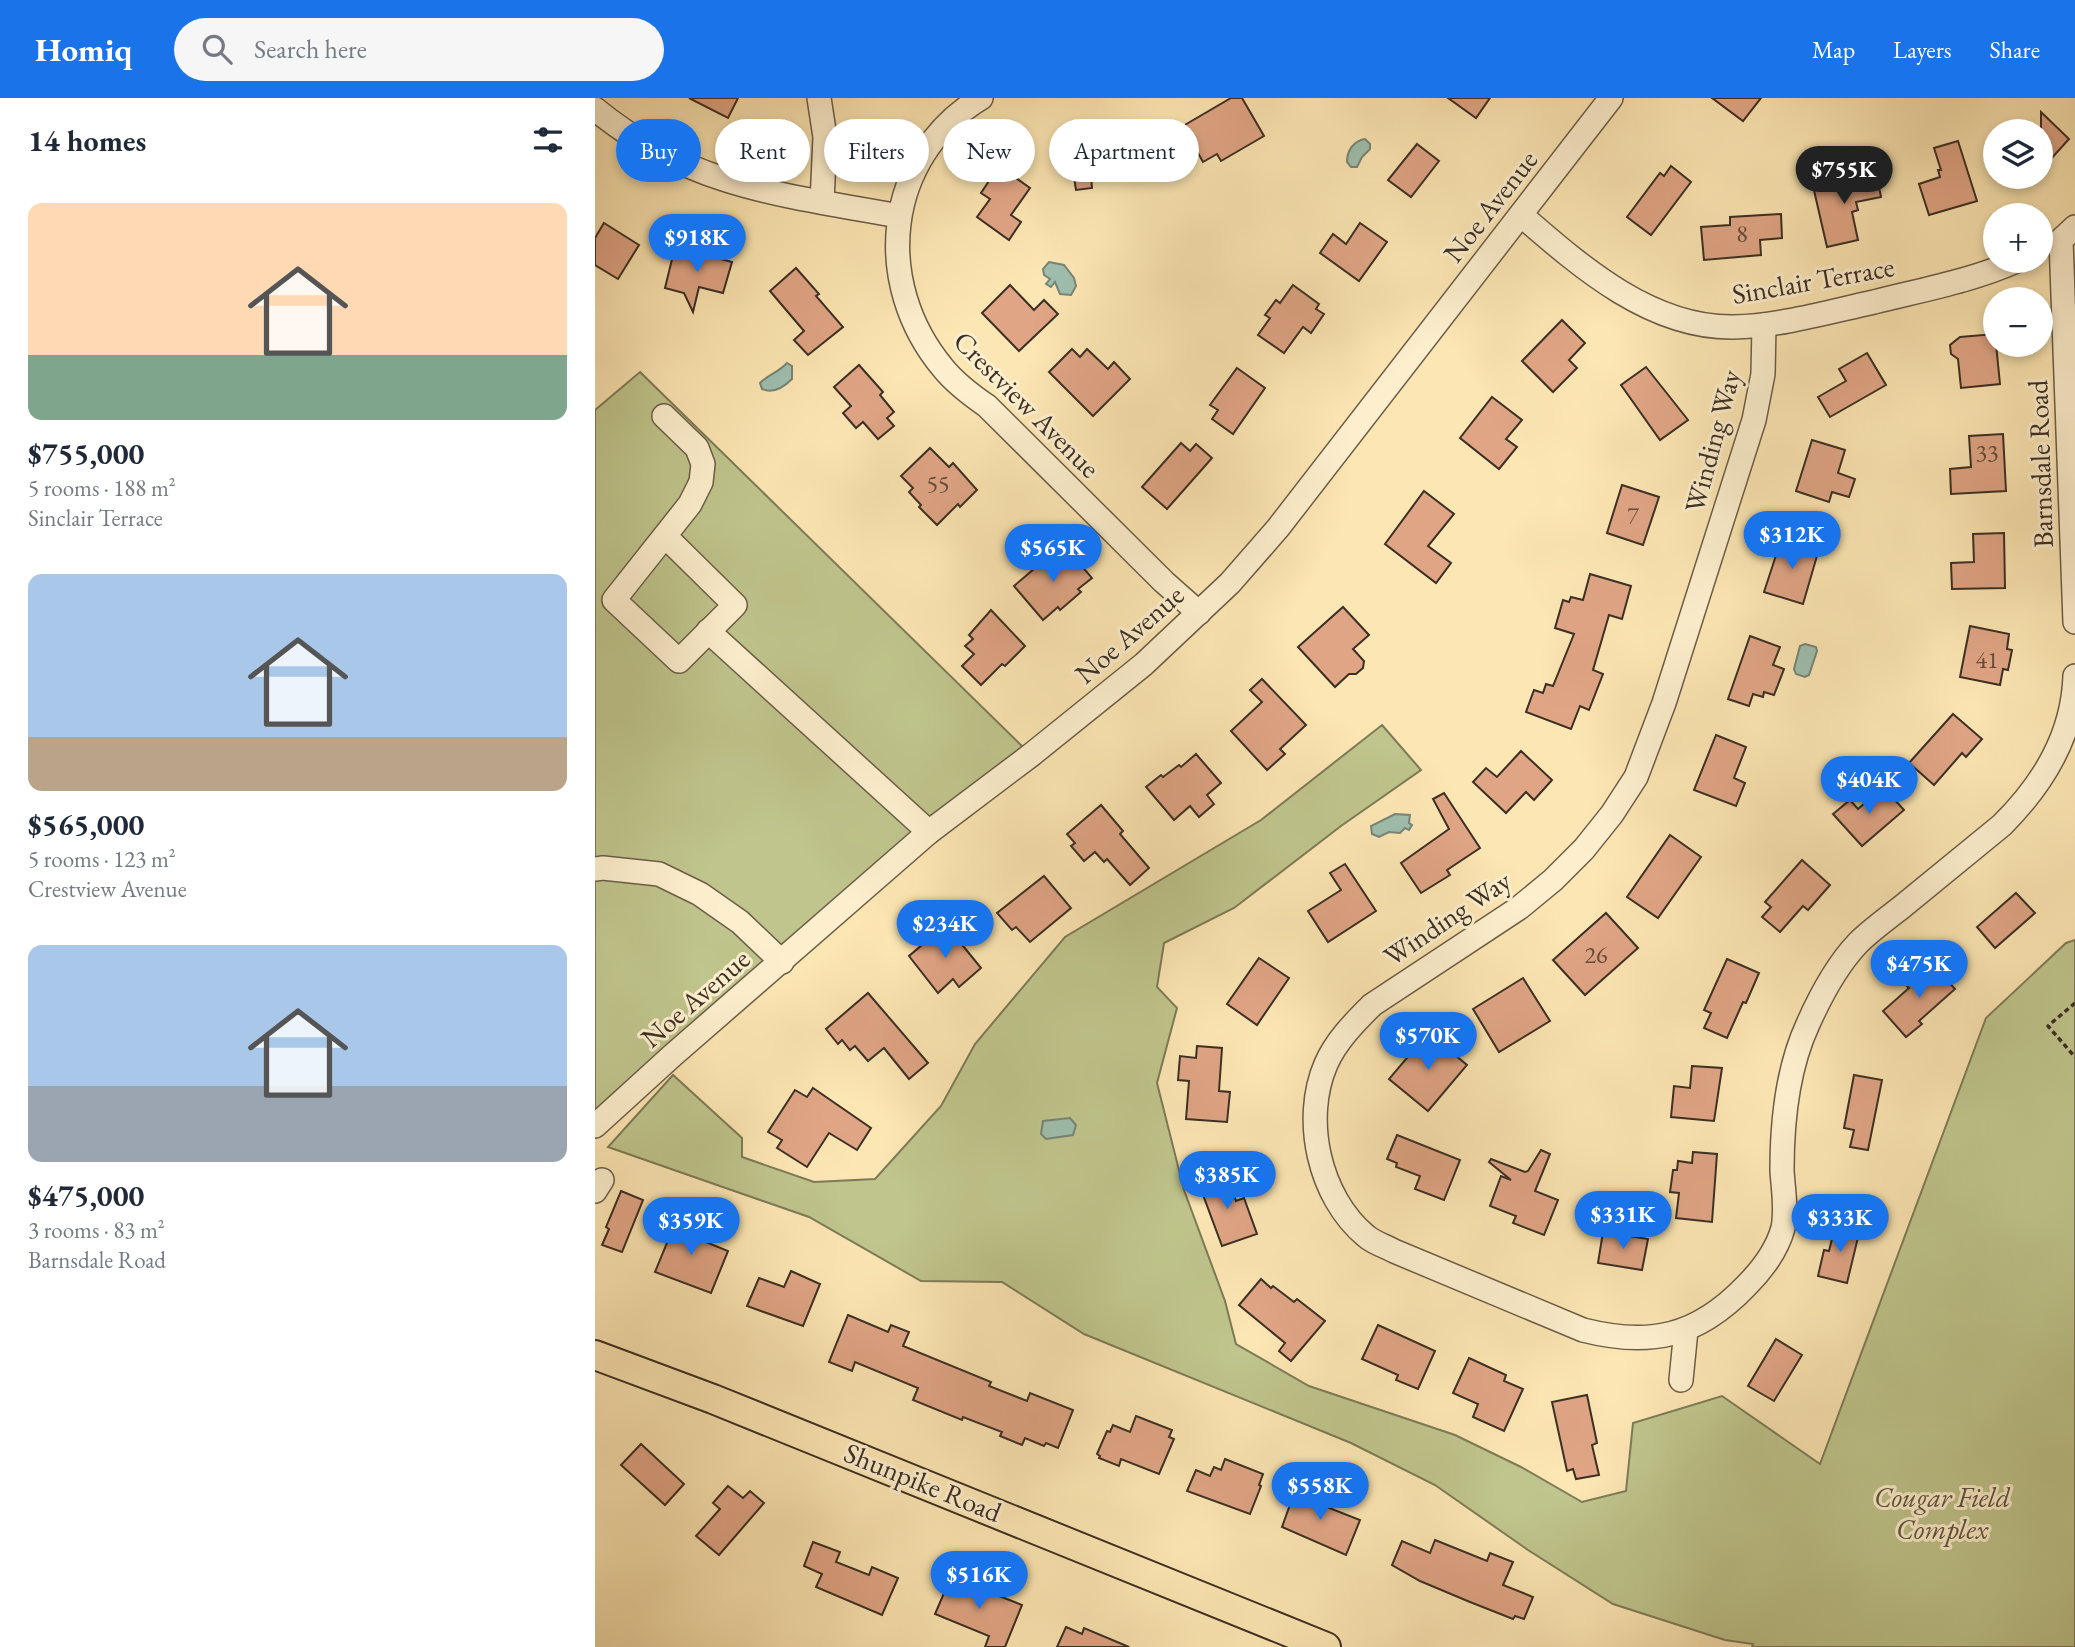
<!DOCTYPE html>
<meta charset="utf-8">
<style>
:root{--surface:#fff;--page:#f6f6f7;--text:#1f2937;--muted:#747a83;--accent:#1a73e8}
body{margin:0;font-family:"EB Garamond",serif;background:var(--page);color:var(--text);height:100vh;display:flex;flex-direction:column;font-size:26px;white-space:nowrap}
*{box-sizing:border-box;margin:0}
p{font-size:23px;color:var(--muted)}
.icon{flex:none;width:38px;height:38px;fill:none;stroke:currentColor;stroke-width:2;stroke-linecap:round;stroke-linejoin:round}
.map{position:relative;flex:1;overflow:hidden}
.drawer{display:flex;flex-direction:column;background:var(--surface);width:595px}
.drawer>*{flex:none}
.guide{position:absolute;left:21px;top:21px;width:665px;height:63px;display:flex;gap:14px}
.tools{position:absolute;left:1388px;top:21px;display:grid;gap:14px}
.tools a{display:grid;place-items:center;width:70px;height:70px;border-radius:50%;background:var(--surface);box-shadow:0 4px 10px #0003;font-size:35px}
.price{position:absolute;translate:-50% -60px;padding:0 16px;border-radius:24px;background:var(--accent);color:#fff;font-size:23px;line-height:46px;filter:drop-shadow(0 2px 4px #0008)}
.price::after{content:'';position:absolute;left:50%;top:42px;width:21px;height:16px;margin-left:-10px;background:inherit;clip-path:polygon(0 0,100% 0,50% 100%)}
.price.current{background:#222;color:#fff}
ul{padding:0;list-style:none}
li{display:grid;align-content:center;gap:14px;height:371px;padding:0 28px}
li span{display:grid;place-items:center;height:217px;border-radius:14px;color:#555}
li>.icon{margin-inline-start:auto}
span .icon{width:126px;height:126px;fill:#fffc;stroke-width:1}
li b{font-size:30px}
h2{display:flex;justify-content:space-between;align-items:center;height:84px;padding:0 28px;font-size:30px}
.tag{padding:0 24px;border-radius:32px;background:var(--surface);box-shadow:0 4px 10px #0003;font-size:24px;line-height:63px}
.tag.current{background:var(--accent);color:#fff}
header{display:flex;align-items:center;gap:42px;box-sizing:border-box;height:98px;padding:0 35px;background:var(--accent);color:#fff}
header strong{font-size:33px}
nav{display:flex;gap:38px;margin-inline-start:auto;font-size:24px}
.search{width:490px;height:63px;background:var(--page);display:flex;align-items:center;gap:18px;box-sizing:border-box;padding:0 24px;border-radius:38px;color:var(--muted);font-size:26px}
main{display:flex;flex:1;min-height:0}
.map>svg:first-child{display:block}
</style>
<header>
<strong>Homiq</strong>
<div class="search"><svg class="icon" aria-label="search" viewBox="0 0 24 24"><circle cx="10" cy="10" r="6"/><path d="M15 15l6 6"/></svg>Search here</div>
<nav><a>Map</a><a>Layers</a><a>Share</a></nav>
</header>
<main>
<section class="drawer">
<h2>14 homes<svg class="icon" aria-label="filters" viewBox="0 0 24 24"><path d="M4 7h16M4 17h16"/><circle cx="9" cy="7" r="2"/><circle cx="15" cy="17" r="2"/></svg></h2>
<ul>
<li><span style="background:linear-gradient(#ffd9b3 70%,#7fa58c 0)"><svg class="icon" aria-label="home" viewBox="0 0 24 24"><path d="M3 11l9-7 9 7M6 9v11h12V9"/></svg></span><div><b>$755,000</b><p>5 rooms · 188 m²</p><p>Sinclair Terrace</p></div></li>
<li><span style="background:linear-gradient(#a9c7e8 75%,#b9a48a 0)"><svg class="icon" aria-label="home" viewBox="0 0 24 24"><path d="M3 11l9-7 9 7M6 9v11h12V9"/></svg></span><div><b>$565,000</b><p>5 rooms · 123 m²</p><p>Crestview Avenue</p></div></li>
<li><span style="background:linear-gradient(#a9c7e8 65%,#9aa5b1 0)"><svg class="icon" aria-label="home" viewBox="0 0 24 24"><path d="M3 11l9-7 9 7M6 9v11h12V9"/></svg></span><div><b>$475,000</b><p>3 rooms · 83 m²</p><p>Barnsdale Road</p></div></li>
</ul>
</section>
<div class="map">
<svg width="1480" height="1549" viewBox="0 0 1480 1549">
<rect width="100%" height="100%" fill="#fce6b3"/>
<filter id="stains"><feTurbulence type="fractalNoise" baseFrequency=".00286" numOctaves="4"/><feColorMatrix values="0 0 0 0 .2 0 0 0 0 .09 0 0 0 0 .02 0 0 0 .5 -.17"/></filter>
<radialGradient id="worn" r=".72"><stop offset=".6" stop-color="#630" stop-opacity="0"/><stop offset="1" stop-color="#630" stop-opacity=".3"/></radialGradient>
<g fill="#bfc58c" stroke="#7d7a58" stroke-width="2">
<path d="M 45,274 L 432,653 L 0,1025 L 0,312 Z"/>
<path d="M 787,627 L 826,672 L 746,728 L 639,810 L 569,845 L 562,889 L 582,910 L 562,985 L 589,1092 L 630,1203 L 641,1246 L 714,1288 L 860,1337 L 926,1369 L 987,1404 L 1031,1393 L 1038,1325 L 1127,1298 L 1225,1366 L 1391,920 L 1471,845 L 1480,842 L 1480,1549 L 1157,1549 L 1158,1546 L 1130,1542 L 1018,1506 L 933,1452 L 840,1387 L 756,1345 L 489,1236 L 407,1184 L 326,1183 L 214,1119 L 13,1049 L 78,977 L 147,1040 L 147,1059 L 219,1084 L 280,1081 L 346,1008 L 380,946 L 470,839 L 666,722 Z"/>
</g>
<g fill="#9fbfaf" stroke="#778577" stroke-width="2">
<path d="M 770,41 L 775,46 L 775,51 L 767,59 L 762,69 L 756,69 L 752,64 C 752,53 758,43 770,41 Z"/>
<path d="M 454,164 L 469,167 L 479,180 L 481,188 L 476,197 L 465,196 L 460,184 L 456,189 L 451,186 L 455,181 L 449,177 L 448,171 Z"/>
<path d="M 192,265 L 197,268 L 197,281 C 189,289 178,296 167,291 L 165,285 C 173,277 184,274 192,265 Z"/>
<path d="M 1210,546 L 1221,549 L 1222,553 L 1214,577 L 1210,579 L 1201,576 L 1199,571 L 1205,548 Z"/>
<path d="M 800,716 L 815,717 L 814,725 L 817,727 L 814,732 L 810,730 L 805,735 L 794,734 L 784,739 L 777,736 L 776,728 Z"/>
<path d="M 475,1020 L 481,1027 L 478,1037 L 451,1041 L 446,1036 L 448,1023 Z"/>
</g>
<g fill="#e0a585" stroke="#3b2f24" stroke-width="2">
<path d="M 94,0 L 143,0 L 133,20 Z"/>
<path d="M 636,0 L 647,0 L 669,38 L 626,63 L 622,56 L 608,64 L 588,28 Z"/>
<path d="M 853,0 L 895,0 L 881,20 Z"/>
<path d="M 1117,0 L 1166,0 L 1148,23 Z"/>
<path d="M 1446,14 L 1474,41 L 1446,72 Z"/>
<path d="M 527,36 L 531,73 L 496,78 L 497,90 L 481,92 L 479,79 L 475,80 L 472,52 L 494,50 L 493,40 Z"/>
<path d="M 1363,43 L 1382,103 L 1334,117 L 1324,86 L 1345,79 L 1343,72 L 1346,72 L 1339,50 Z"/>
<path d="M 822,46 L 844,63 L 816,99 L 793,82 Z"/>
<path d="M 404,68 L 435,90 L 416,117 L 426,124 L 414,142 L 382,119 L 395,101 L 386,95 Z"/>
<path d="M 1076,68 L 1096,84 L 1056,137 L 1032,119 L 1065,75 L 1069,78 Z"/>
<path d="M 1281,74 L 1286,99 L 1261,104 L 1263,112 L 1257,114 L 1263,142 L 1232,149 L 1218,88 Z"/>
<path d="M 1186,116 L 1187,140 L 1165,142 L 1166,157 L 1109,162 L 1106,129 L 1135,127 L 1135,119 Z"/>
<path d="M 9,125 L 44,147 L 23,181 L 0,167 L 0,140 Z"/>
<path d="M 765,125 L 792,144 L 764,183 L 725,155 L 738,136 L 751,146 Z"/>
<path d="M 80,149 L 137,164 L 128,195 L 104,189 L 98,214 L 89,195 L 70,190 Z"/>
<path d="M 201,170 L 224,196 L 221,198 L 248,229 L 213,257 L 199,242 L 209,233 L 175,193 Z"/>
<path d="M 415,187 L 439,212 L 449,202 L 463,216 L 424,253 L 387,215 Z"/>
<path d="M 698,187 L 724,206 L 721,211 L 729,216 L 716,235 L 708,229 L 689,255 L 663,237 L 675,220 L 670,217 L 681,202 L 685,205 Z"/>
<path d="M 967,222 L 990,245 L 974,262 L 982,270 L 958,294 L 927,263 Z"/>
<path d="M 1400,236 L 1405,286 L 1366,290 L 1363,261 L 1356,256 L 1355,247 L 1365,239 Z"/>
<path d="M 477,251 L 485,259 L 492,251 L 513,271 L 519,264 L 535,281 L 498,318 L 454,274 Z"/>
<path d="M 1272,255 L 1291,287 L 1235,319 L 1223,299 L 1251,283 L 1244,271 Z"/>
<path d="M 264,267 L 288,294 L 285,297 L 299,314 L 292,320 L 299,328 L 283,341 L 268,324 L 261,330 L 248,315 L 256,308 L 239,289 Z"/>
<path d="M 1051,269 L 1093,322 L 1065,342 L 1026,287 Z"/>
<path d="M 642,270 L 670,290 L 638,336 L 617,321 L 623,312 L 615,307 Z"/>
<path d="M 897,299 L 927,322 L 911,341 L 922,349 L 904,371 L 865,340 Z"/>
<path d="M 1408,336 L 1411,393 L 1356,396 L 1355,371 L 1376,369 L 1374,338 Z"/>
<path d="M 1217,342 L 1250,352 L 1243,375 L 1260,381 L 1254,399 L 1237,394 L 1234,404 L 1201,393 Z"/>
<path d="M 586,345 L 595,353 L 601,346 L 617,360 L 572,411 L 547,389 Z"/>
<path d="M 335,350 L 354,369 L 358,365 L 382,392 L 365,409 L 363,406 L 342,427 L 324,409 L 326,407 L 314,394 L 318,390 L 306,378 Z"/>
<path d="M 1027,387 L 1064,399 L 1048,447 L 1012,435 Z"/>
<path d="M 829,393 L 859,416 L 833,448 L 856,465 L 841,485 L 790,446 Z"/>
<path d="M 1409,435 L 1410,490 L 1357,491 L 1356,465 L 1379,464 L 1378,436 Z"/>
<path d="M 1187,439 L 1224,451 L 1208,506 L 1169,494 Z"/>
<path d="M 472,451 L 497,480 L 483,491 L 486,494 L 465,512 L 463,509 L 448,522 L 419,488 L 446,465 L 450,470 Z"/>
<path d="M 995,476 L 1036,488 L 1027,521 L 1014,517 L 998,572 L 1008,576 L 994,612 L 985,608 L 976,631 L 931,614 L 939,592 L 948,595 L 951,586 L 958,588 L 979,536 L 960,530 L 968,502 L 974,504 L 976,499 L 988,502 Z"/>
<path d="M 748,509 L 774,537 L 758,551 L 769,563 L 768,570 L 761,576 L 754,576 L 740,589 L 703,549 Z"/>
<path d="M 396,512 L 430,548 L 410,568 L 407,566 L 386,587 L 367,568 L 379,556 L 370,548 L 378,541 L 374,537 Z"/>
<path d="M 1375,528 L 1414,536 L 1412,551 L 1417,552 L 1413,572 L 1408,571 L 1405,587 L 1365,579 Z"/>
<path d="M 1155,538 L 1185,549 L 1178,567 L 1189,571 L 1179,597 L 1169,594 L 1168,599 L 1158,596 L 1154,608 L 1133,601 Z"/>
<path d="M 667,581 L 711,627 L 685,651 L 690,656 L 672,672 L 636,633 L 667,604 L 655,592 Z"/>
<path d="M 1358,616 L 1387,641 L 1371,659 L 1367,655 L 1339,687 L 1314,665 Z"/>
<path d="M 1121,637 L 1151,649 L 1139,680 L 1150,685 L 1141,708 L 1099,692 Z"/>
<path d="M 926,653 L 957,682 L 939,702 L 931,694 L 911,715 L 878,684 L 891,670 L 902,679 Z"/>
<path d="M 601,656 L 626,685 L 612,697 L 619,706 L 604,719 L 595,708 L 579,722 L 551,689 L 566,677 L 568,679 L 584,667 L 586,669 Z"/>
<path d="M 1288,689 L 1309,712 L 1267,748 L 1238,716 L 1255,702 L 1263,711 Z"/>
<path d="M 849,695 L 885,750 L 852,772 L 855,777 L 826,795 L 806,765 L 854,731 L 838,701 Z"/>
<path d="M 506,707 L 528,733 L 525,736 L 554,770 L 535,787 L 512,761 L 509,764 L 500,754 L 489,763 L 476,748 L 480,745 L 472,736 Z"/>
<path d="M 1075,737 L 1106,759 L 1063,820 L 1032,799 Z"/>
<path d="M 1207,762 L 1235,787 L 1213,812 L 1208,808 L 1185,834 L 1167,819 L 1176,809 L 1170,804 Z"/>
<path d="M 750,766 L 781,813 L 733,844 L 713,813 L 746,792 L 735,775 Z"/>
<path d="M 449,778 L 476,810 L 435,844 L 421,829 L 417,832 L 402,815 Z"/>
<path d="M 1421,795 L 1440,815 L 1400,850 L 1382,829 Z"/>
<path d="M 1011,815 L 1043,850 L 990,897 L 958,862 Z"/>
<path d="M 351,827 L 386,870 L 364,889 L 358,881 L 343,895 L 314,858 Z"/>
<path d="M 664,860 L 694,880 L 662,927 L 632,906 Z"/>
<path d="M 1132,861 L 1164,875 L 1151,905 L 1148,904 L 1132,940 L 1109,930 L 1116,915 L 1109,912 Z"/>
<path d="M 1337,866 L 1360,891 L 1324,923 L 1327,926 L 1311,939 L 1288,913 L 1314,890 L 1312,888 Z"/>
<path d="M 928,880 L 955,923 L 904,954 L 878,911 Z"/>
<path d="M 273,895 L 333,965 L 314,981 L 289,950 L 273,963 L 260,948 L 255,952 L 247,942 L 243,946 L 231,931 Z"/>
<path d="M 833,935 L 872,967 L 833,1013 L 794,981 Z"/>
<path d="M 602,948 L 627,950 L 624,993 L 635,994 L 632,1024 L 591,1021 L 594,983 L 583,982 L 585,958 L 601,960 Z"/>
<path d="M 1097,968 L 1127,970 L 1119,1023 L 1076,1019 L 1079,988 L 1095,990 Z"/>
<path d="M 1259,977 L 1287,982 L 1273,1052 L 1255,1049 L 1259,1032 L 1249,1030 Z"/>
<path d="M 218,990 L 276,1030 L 262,1052 L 234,1035 L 212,1069 L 182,1050 L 187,1042 L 173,1034 L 200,992 L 212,999 Z"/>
<path d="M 802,1037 L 865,1062 L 849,1102 L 820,1091 L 825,1078 L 801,1069 L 802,1065 L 792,1061 Z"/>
<path d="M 946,1052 L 955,1056 L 940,1093 L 963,1102 L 949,1137 L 918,1125 L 921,1118 L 895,1108 L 906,1078 L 916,1082 L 894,1064 L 896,1061 L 930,1074 L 933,1073 Z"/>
<path d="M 1098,1054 L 1122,1056 L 1117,1124 L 1081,1120 L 1084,1095 L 1075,1094 L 1078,1072 L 1082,1072 L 1083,1063 L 1097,1065 Z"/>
<path d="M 631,1076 L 641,1103 L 649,1100 L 662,1136 L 627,1148 L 604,1086 Z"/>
<path d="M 26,1093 L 48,1102 L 27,1154 L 7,1147 L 14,1131 L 11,1129 Z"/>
<path d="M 83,1118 L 106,1128 L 101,1140 L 133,1153 L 116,1195 L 60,1174 Z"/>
<path d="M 1241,1125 L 1265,1131 L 1252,1185 L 1223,1178 L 1229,1152 L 1234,1153 Z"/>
<path d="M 1008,1134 L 1053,1141 L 1047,1172 L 1003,1165 Z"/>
<path d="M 196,1173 L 225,1186 L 208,1228 L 152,1208 L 164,1180 L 189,1189 Z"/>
<path d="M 666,1181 L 676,1190 L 678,1188 L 699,1204 L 702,1201 L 730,1223 L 696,1263 L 684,1253 L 690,1245 L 644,1207 Z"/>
<path d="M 253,1217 L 293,1234 L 296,1227 L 314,1234 L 308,1248 L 396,1284 L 394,1288 L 432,1303 L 435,1295 L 478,1312 L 463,1350 L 451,1345 L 449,1348 L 430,1340 L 427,1347 L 405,1338 L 407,1334 L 368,1319 L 367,1322 L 318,1302 L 323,1290 L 260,1264 L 257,1273 L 234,1264 Z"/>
<path d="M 783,1227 L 840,1253 L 823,1291 L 801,1282 L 803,1277 L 767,1261 Z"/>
<path d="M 1181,1241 L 1207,1257 L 1179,1303 L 1153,1288 Z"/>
<path d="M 874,1260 L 911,1277 L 909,1283 L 928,1291 L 909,1333 L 878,1319 L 883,1306 L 858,1295 Z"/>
<path d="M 992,1297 L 1002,1345 L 997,1347 L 1004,1377 L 981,1381 L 978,1371 L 972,1373 L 957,1304 Z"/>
<path d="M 541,1318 L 577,1332 L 574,1339 L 579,1341 L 564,1376 L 526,1361 L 524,1368 L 504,1360 L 505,1358 L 502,1356 L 512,1333 L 515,1334 L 518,1327 L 535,1334 Z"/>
<path d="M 46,1346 L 89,1386 L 70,1407 L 26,1367 Z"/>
<path d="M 630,1361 L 668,1376 L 664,1387 L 666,1388 L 655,1416 L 592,1393 L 601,1372 L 615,1378 L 619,1369 L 626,1372 Z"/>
<path d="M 133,1388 L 148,1400 L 155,1393 L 169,1405 L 124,1457 L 101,1438 L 125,1411 L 118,1405 Z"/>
<path d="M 706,1390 L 727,1398 L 724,1406 L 765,1422 L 751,1457 L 687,1429 L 696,1404 L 699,1406 Z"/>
<path d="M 840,1442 L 892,1463 L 895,1455 L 918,1464 L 908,1487 L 938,1499 L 929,1521 L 920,1518 L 918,1521 L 875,1504 L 825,1483 L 797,1467 L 807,1443 L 835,1455 Z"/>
<path d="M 218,1444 L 245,1454 L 241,1464 L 274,1477 L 277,1469 L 303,1480 L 287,1517 L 221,1489 L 227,1476 L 209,1468 Z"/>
<path d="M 356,1479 L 427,1507 L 410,1549 L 390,1549 L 394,1538 L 340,1516 Z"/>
<path d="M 471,1529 L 487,1536 L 489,1530 L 534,1549 L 462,1549 Z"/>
</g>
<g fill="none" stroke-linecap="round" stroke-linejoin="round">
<g stroke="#6b5d48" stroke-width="26">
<g id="minor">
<path d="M 224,0 L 230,39 L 227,104"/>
<path d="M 386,0 C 289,59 277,185 348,270 C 360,285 376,297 392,308 L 569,484 L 604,515"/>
<path d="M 0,11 C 95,89 188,97 304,118"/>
<path d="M 926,117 C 985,168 1055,230 1138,229 C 1185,228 1233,214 1279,204 C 1326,192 1377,183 1421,163"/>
<path d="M 1480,129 L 1466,142 L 1480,524"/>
<path d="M 1169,227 L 1168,276 L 1159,322 L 1069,605 L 1041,679 L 1017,716 L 989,751 L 958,782 L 924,810 L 777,907 C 759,925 741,943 731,966 C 707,1021 724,1099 771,1138 C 779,1145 790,1148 799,1153 L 988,1232 C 1055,1249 1102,1239 1151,1188 C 1167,1172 1182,1152 1188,1130 C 1192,1111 1188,1091 1187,1072 C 1187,1023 1192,971 1213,926 C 1225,899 1242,867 1263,845 C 1276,832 1293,820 1308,808 C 1341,781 1374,754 1407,727 C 1448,686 1478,638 1480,578"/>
<path d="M 69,318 L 102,350 L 108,366 L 106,384 L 95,406 L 19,502 L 84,563 L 140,507 L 70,438"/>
<path d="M 113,533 L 334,734"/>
<path d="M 0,771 L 8,770 L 64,776 L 105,796 L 145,824 L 187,864"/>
<path d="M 0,1028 L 78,957 L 334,734 L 436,657 L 549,566 L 635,485 L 683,430 L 1016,0"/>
<path d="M 0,1093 L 7,1082"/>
<path d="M 1086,1282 L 1091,1232"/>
</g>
</g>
<g stroke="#3b2f24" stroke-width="32">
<path id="major" d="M 0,1257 L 118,1301 L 731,1549"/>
</g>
<path stroke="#3b2f24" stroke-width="3.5" stroke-dasharray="5 3.5" stroke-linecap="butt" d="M 1480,905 L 1453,928 L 1480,959"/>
<use href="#minor" stroke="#fdefce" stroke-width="23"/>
<use href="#major" stroke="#fce6b3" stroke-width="28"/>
</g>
<g text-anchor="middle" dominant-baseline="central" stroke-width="6" stroke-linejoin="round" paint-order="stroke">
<g font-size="24" fill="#644c3c">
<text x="1147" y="135">8</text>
<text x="1392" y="354">33</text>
<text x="343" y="385">55</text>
<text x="1038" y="417">7</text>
<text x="1392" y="561">41</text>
<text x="1001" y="856">26</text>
</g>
<g font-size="28" fill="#3b2f24" stroke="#fdefce">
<text transform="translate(895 108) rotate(-52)">Noe Avenue</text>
<text transform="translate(1218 182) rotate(-10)">Sinclair Terrace</text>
<text transform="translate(432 306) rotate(45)">Crestview Avenue</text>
<text transform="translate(1117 343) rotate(-75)">Winding Way</text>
<text transform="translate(1445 366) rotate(-92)">Barnsdale Road</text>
<text transform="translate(534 536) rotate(-41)">Noe Avenue</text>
<text transform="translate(852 820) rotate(-34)">Winding Way</text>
<text transform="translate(100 900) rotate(-41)">Noe Avenue</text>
<text transform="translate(328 1384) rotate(22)">Shunpike Road</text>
</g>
<g font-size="28" font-style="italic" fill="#5c543e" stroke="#fdefce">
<text x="1347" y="1399">Cougar Field<tspan x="1347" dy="32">Complex</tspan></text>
</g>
</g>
<rect width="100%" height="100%" filter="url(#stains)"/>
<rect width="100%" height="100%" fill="url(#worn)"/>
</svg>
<div class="tools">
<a><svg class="icon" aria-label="layers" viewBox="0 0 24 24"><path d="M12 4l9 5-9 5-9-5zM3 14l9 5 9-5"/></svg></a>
<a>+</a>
<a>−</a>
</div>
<b class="price current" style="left:1249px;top:108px">$755K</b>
<b class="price" style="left:102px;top:176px">$918K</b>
<b class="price" style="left:1197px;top:473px">$312K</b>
<b class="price" style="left:458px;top:486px">$565K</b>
<b class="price" style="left:1274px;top:718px">$404K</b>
<b class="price" style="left:350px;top:862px">$234K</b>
<b class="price" style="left:1324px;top:902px">$475K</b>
<b class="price" style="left:833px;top:974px">$570K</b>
<b class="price" style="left:632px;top:1113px">$385K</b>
<b class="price" style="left:1028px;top:1153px">$331K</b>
<b class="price" style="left:1245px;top:1156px">$333K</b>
<b class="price" style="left:96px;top:1159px">$359K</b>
<b class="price" style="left:725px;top:1424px">$558K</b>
<b class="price" style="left:384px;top:1513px">$516K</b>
<div class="guide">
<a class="tag current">Buy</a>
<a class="tag">Rent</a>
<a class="tag">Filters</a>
<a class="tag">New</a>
<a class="tag">Apartment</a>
</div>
</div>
</main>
